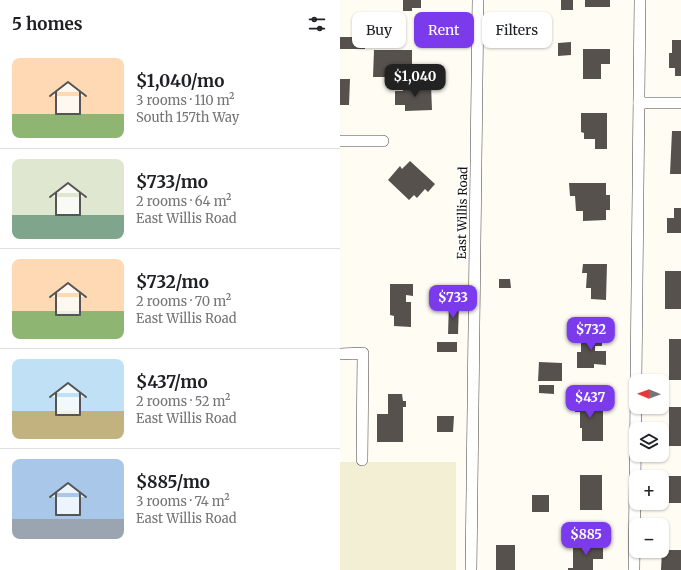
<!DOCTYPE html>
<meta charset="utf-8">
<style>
:root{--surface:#fff;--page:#f2f2f2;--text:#202124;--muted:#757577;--line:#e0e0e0;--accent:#7c3aed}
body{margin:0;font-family:Merriweather,serif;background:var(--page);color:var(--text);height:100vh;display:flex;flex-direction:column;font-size:15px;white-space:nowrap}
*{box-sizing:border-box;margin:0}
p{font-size:13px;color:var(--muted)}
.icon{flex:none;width:22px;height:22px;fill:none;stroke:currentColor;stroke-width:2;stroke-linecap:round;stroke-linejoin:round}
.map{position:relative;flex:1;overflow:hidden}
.drawer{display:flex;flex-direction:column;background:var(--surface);width:340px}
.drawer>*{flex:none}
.banner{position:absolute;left:12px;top:12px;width:269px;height:36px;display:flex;gap:8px}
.needle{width:26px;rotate:271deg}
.controls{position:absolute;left:289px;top:374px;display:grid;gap:8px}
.controls a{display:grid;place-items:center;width:40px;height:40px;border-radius:8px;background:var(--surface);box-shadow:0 1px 3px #0004;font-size:20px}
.price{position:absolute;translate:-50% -34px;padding:0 9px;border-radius:8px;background:var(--accent);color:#fff;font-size:13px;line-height:26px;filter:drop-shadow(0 1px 2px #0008)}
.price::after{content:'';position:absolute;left:50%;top:24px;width:12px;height:9px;margin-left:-6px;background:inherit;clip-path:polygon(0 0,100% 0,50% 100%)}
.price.current{background:#222;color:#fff}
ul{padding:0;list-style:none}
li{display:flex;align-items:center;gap:12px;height:100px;padding:0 12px}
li+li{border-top:1px solid var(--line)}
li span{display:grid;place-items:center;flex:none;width:112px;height:80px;border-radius:8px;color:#555}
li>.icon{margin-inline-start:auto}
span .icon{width:48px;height:48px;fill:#fffc;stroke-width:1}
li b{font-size:17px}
h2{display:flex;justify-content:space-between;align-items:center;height:48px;padding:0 12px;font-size:17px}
.tag{padding:0 14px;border-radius:8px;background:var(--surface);box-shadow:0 1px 3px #0004;font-size:14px;line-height:36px}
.tag.current{background:var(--accent);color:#fff}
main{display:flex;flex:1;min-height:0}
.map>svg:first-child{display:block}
</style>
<main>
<section class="drawer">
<h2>5 homes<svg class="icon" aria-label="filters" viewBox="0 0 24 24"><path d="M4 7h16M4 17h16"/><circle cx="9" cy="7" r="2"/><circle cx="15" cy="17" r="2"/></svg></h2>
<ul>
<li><span style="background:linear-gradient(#ffd9b3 70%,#8fb573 0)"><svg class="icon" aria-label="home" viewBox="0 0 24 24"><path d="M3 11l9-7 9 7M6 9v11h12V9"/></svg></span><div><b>$1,040/mo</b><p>3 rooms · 110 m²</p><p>South 157th Way</p></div></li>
<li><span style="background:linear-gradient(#dfe7d0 70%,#7fa58c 0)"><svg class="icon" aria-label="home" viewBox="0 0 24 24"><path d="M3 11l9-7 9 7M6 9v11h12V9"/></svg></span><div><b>$733/mo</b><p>2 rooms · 64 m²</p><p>East Willis Road</p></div></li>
<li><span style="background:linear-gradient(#ffd9b3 65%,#8fb573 0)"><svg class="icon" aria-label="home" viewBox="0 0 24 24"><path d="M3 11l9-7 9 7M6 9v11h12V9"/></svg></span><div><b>$732/mo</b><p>2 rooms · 70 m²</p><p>East Willis Road</p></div></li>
<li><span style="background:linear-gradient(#bfe0f5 65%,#c2b280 0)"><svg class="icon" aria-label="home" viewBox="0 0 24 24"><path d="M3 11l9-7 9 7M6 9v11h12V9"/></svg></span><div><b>$437/mo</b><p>2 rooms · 52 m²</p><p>East Willis Road</p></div></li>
<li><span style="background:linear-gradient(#a9c7e8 75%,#9aa5b1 0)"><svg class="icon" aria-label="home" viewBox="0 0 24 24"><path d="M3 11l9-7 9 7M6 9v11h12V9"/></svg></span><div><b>$885/mo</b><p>3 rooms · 74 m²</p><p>East Willis Road</p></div></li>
</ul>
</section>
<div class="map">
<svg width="341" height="570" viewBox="0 0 341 570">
<rect width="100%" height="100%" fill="#fefcf3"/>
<rect fill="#f2efd5" x="0" y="462" width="116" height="108"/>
<g fill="#57514d">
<path d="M 63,0 L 81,0 L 81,8 L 72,8 L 72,11 L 63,11 Z"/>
<rect x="221" y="0" width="12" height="10"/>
<rect x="245" y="0" width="25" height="7"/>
<rect x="0" y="37" width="25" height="12"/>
<path d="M 332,40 L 341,40 L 341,76 L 335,76 L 335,68 L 329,68 L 329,53 L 332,53 Z"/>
<path d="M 231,42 L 231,55 L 218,56 L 218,43 Z"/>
<path d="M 243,49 L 270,49 L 270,64 L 261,64 L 261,79 L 243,79 Z"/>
<path d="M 34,50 L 72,50 L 72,72 L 57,72 L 57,77 L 33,77 Z"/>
<path d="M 0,79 L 10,79 L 9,105 L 0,105 Z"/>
<path d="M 91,85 L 92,110 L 65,111 L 65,105 L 55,105 L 55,91 L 63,91 L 63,86 Z"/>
<path d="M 241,113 L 267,113 L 267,149 L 255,149 L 255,139 L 244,139 L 244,133 L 241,132 Z"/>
<path d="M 332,131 L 341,131 L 341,174 L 330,174 Z"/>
<path d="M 70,161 L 95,184 L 88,192 L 85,189 L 77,198 L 74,195 L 69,200 L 48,180 L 60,166 L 62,169 Z"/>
<path d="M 229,183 L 266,183 L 266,195 L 270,195 L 270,210 L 266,210 L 266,220 L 243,221 L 243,211 L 236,211 L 235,196 L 230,196 Z"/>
<path d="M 334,208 L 341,208 L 341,233 L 327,233 L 327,218 L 334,218 Z"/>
<path d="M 243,264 L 267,264 L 266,300 L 251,299 L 251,288 L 246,288 L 247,273 L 242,273 Z"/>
<rect x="325" y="271" width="16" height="38"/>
<path d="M 159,279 L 170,279 L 171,288 L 159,288 Z"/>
<path d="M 50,284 L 73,284 L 73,296 L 66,295 L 66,302 L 71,302 L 71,327 L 54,326 L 54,316 L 50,315 Z"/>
<path d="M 109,304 L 119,305 L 118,334 L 108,334 Z"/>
<path d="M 241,332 L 262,332 L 262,346 L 255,346 L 255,351 L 266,351 L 266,365 L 254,364 L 254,368 L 237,368 L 237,352 L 241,352 Z"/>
<rect x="329" y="339" width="12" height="41"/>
<rect x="97" y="342" width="20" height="10"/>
<path d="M 199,362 L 222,363 L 222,381 L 198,381 Z"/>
<path d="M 199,385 L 214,385 L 214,394 L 199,393 Z"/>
<path d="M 48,394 L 62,394 L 63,401 L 66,401 L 66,407 L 63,407 L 63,442 L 37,442 L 37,414 L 48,414 Z"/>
<path d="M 235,397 L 258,397 L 258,410 L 263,410 L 263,441 L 242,441 L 242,428 L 240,428 L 240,412 L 235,412 Z"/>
<path d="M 329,407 L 341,407 L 341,446 L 324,446 L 324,432 L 329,432 Z"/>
<path d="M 97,416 L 114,416 L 113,432 L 97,432 Z"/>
<rect x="240" y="475" width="22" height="35"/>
<path d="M 326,476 L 341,476 L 341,503 L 324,503 L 324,483 L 326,483 Z"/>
<rect x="192" y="495" width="17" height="17"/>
<path d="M 233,544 L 263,544 L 263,559 L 253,559 L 253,570 L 228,570 L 228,568 L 233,568 Z"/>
<rect x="156" y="545" width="19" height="25"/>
<path d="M 322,550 L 341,550 L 341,570 L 321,570 Z"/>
</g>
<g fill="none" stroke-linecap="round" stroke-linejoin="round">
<g stroke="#424242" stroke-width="12">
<g id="minor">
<path d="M 299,103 L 341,103"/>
<path d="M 0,141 L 43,141"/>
<path d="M 0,354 L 23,353 L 22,460"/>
<path d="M 296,381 L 300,0"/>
<path d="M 131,570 L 138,0"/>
<path d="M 294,570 L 296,395"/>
</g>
</g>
<use href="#minor" stroke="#fff" stroke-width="11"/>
</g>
<g text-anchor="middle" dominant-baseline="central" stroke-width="4" stroke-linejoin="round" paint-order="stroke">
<g font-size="12" fill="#0f0f0f" stroke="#fff">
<text transform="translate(122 213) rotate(-89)">East Willis Road</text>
</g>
</g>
</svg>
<div class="controls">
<a><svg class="needle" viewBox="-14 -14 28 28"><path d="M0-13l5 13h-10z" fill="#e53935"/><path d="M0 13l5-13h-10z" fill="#757577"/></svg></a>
<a><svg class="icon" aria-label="layers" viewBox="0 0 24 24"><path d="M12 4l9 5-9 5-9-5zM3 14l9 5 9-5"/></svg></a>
<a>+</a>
<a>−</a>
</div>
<b class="price current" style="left:75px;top:98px">$1,040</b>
<b class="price" style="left:113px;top:319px">$733</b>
<b class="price" style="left:251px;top:351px">$732</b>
<b class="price" style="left:250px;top:419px">$437</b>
<b class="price" style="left:246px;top:556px">$885</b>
<div class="banner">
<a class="tag">Buy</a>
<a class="tag current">Rent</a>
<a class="tag">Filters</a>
</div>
</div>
</main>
